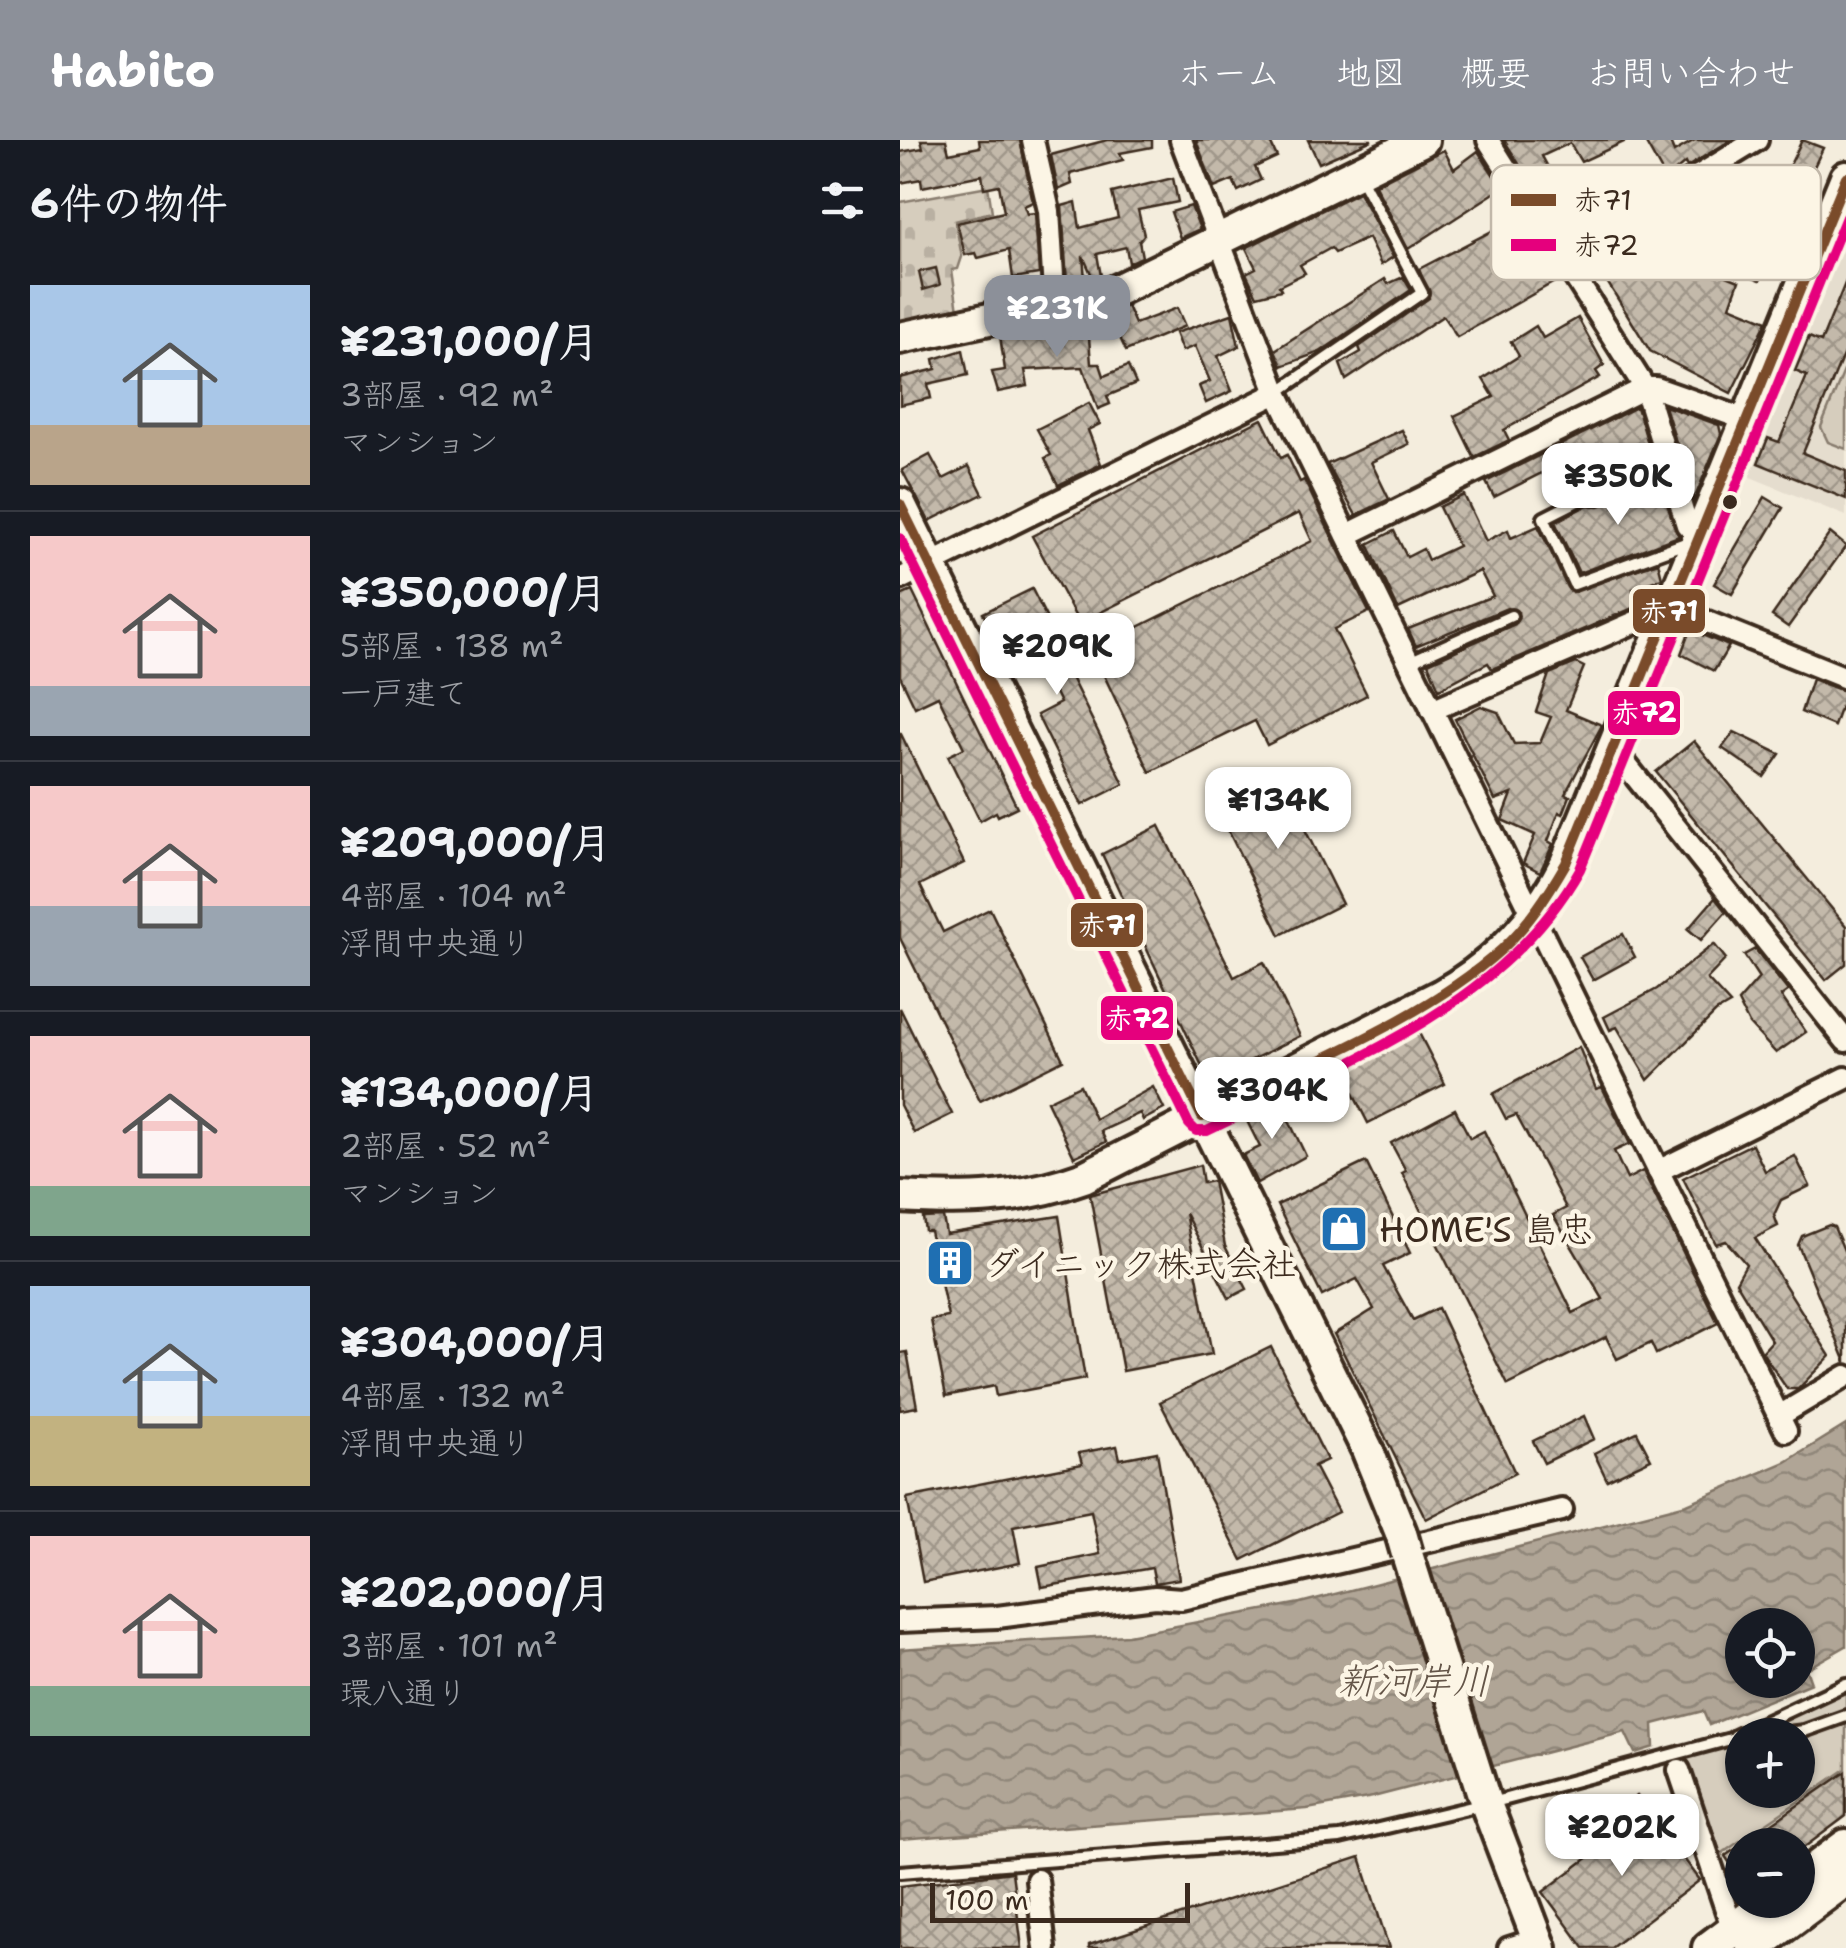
<!DOCTYPE html>
<html lang="ja">
<meta charset="utf-8">
<style>
:root{--surface:#171b24;--page:#242831;--text:#f1f3f6;--muted:#9ea1a6;--line:#363941;--accent:#8c9099}
body{margin:0;font-family:"Shantell Sans","Klee One",sans-serif;background:var(--page);color:var(--text);height:100vh;display:flex;flex-direction:column;font-size:38px;white-space:nowrap}
*{box-sizing:border-box;margin:0}
p{font-size:32px;color:var(--muted)}
.icon{flex:none;width:55px;height:55px;fill:none;stroke:currentColor;stroke-width:2;stroke-linecap:round;stroke-linejoin:round}
.map{position:relative;flex:1;overflow:hidden}
.sheet{display:flex;flex-direction:column;background:var(--surface);width:900px}
.sheet>*{flex:none}
.fabs{position:absolute;left:825px;top:1468px;display:grid;gap:20px}
.fabs a{display:grid;place-items:center;width:90px;height:90px;border-radius:50%;background:var(--surface);box-shadow:0 2px 8px #0004;font-size:50px}
.scale{position:absolute;left:30px;bottom:25px;width:260px;box-sizing:border-box;padding-left:10px;border:5px solid #3b2a1e;border-top:0;font-size:28px;line-height:35px;white-space:nowrap;color:#3b2a1e;-webkit-text-stroke:8px #fcf5e5;paint-order:stroke}
.price{position:absolute;translate:-50% -85px;padding:0 22px;border-radius:20px;background:#fff;color:#222;font-size:32px;line-height:65px;filter:drop-shadow(0 2px 5px #0008)}
.price::after{content:'';position:absolute;left:50%;top:60px;width:30px;height:22px;margin-left:-15px;background:inherit;clip-path:polygon(0 0,100% 0,50% 100%)}
.price.selected{background:var(--accent);color:#fff}
ul{padding:0;list-style:none}
li{display:flex;align-items:center;gap:30px;height:250px;padding:0 30px}
li+li{border-top:2px solid var(--line)}
li span{display:grid;place-items:center;flex:none;width:280px;height:200px;border-radius:0px;color:#555}
li>.icon{margin-inline-start:auto}
span .icon{width:120px;height:120px;fill:#fffc;stroke-width:1}
li b{font-size:42px}
h2{display:flex;justify-content:space-between;align-items:center;height:120px;padding:0 30px;font-size:42px}
header{display:flex;align-items:center;gap:60px;box-sizing:border-box;height:140px;padding:0 50px;background:var(--accent);color:#fff}
header strong{font-size:48px}
nav{display:flex;gap:55px;margin-inline-start:auto;font-size:35px}
main{display:flex;flex:1;min-height:0}
.map>svg:first-child{display:block}
</style>
<header>
<strong>Habito</strong>
<nav><a>ホーム</a><a>地図</a><a>概要</a><a>お問い合わせ</a></nav>
</header>
<main>
<section class="sheet">
<h2>6件の物件<svg class="icon" aria-label="filters" viewBox="0 0 24 24"><path d="M4 7h16M4 17h16"/><circle cx="9" cy="7" r="2"/><circle cx="15" cy="17" r="2"/></svg></h2>
<ul>
<li><span style="background:linear-gradient(#a9c7e8 70%,#b9a48a 0)"><svg class="icon" aria-label="home" viewBox="0 0 24 24"><path d="M3 11l9-7 9 7M6 9v11h12V9"/></svg></span><div><b>¥231,000/月</b><p>3部屋 · 92 m²</p><p>マンション</p></div></li>
<li><span style="background:linear-gradient(#f6c9c9 75%,#9aa5b1 0)"><svg class="icon" aria-label="home" viewBox="0 0 24 24"><path d="M3 11l9-7 9 7M6 9v11h12V9"/></svg></span><div><b>¥350,000/月</b><p>5部屋 · 138 m²</p><p>一戸建て</p></div></li>
<li><span style="background:linear-gradient(#f6c9c9 60%,#9aa5b1 0)"><svg class="icon" aria-label="home" viewBox="0 0 24 24"><path d="M3 11l9-7 9 7M6 9v11h12V9"/></svg></span><div><b>¥209,000/月</b><p>4部屋 · 104 m²</p><p>浮間中央通り</p></div></li>
<li><span style="background:linear-gradient(#f6c9c9 75%,#7fa58c 0)"><svg class="icon" aria-label="home" viewBox="0 0 24 24"><path d="M3 11l9-7 9 7M6 9v11h12V9"/></svg></span><div><b>¥134,000/月</b><p>2部屋 · 52 m²</p><p>マンション</p></div></li>
<li><span style="background:linear-gradient(#a9c7e8 65%,#c2b280 0)"><svg class="icon" aria-label="home" viewBox="0 0 24 24"><path d="M3 11l9-7 9 7M6 9v11h12V9"/></svg></span><div><b>¥304,000/月</b><p>4部屋 · 132 m²</p><p>浮間中央通り</p></div></li>
<li><span style="background:linear-gradient(#f6c9c9 75%,#7fa58c 0)"><svg class="icon" aria-label="home" viewBox="0 0 24 24"><path d="M3 11l9-7 9 7M6 9v11h12V9"/></svg></span><div><b>¥202,000/月</b><p>3部屋 · 101 m²</p><p>環八通り</p></div></li>
</ul>
</section>
<div class="map">
<svg width="946" height="1808" viewBox="0 0 946 1808">
<defs>
<pattern id="cemetery-stones" width="16" height="16" patternUnits="userSpaceOnUse" patternTransform="scale(2.5)"><rect width="16" height="16" fill="#d6cdbd"/><path d="M2 7V4a2 2 0 0 1 4 0v3zM10 15v-3a2 2 0 0 1 4 0v3z" fill="#b9b0a2"/></pattern>
<pattern id="water-waves" width="16" height="10" patternUnits="userSpaceOnUse" patternTransform="scale(2.5)"><rect width="16" height="10" fill="#b0a596"/><path d="M0 5q4-4 8 0t8 0" fill="none" stroke="#90877a"/></pattern>
<pattern id="building-cross-hatch" width="8" height="8" patternUnits="userSpaceOnUse" patternTransform="scale(2.5)"><rect width="8" height="8" fill="#c3b9aa"/><path d="M0 0l8 8M0 8l8-8" fill="none" stroke="#a0978a"/></pattern>
</defs>
<rect width="100%" height="100%" fill="#f4eddd"/>
<filter id="ink" filterUnits="userSpaceOnUse"><feTurbulence type="fractalNoise" baseFrequency=".01" numOctaves="2"/><feDisplacementMap in="SourceGraphic" scale="20" xChannelSelector="R" yChannelSelector="G"/><feConvolveMatrix kernelMatrix="1 2 1 2 8 2 1 2 1" color-interpolation-filters="sRGB"/></filter>
<g filter="url(#ink)">
<path fill="#e5ddce" d="M 946,75 L 946,376 L 843,334 Z"/>
<path fill="url(#cemetery-stones)" stroke="#887c6e" stroke-width="2.5" d="M 88,46 L 92,72 L 55,81 L 62,117 L 58,129 L 52,130 L 58,170 L 0,182 L 0,62 Z"/>
<g fill="#d6cdbd" stroke="#887c6e" stroke-width="2.5">
<path d="M 946,226 L 946,309 L 928,302 L 921,287 Z"/>
<path d="M 946,1549 L 946,1629 L 821,1714 L 786,1618 L 842,1600 L 842,1650 L 898,1650 L 898,1595 L 854,1595 Z"/>
</g>
<path fill="url(#water-waves)" stroke="#817466" stroke-width="2.5" fill-rule="evenodd" d="M 946,1285 L 946,1506 L 906,1529 L 911,1543 L 809,1585 L 803,1571 L 753,1584 L 754,1607 L 735,1613 L 725,1592 L 473,1657 L 407,1669 L 0,1699 L 0,1509 L 228,1495 L 400,1463 L 787,1364 L 886,1322 ZM 842,1485 L 898,1485 L 898,1540 L 842,1540 Z"/>
<g fill="url(#building-cross-hatch)" stroke="#3b2a1e" stroke-width="2.5">
<path d="M 21,0 L 46,0 L 49,13 L 80,7 L 79,0 L 120,0 L 133,62 L 124,66 L 127,74 L 135,73 L 139,134 L 113,138 L 109,110 L 78,118 L 76,113 L 65,115 L 57,83 L 104,72 L 99,45 L 84,48 L 82,35 L 22,47 L 21,39 L 0,43 L 0,12 L 23,8 Z"/>
<path d="M 207,0 L 252,0 L 252,7 L 220,13 L 223,20 L 170,34 L 172,44 L 158,50 L 151,15 Z"/>
<path d="M 296,0 L 369,0 L 377,17 L 355,27 L 361,40 L 338,51 L 333,40 L 314,48 Z"/>
<path d="M 408,0 L 472,0 L 419,23 Z"/>
<path d="M 604,0 L 728,0 L 681,22 L 670,3 L 642,16 L 671,69 L 700,54 L 710,73 L 665,97 Z"/>
<path d="M 744,0 L 769,0 L 774,12 L 795,0 L 831,0 L 787,27 L 785,23 L 766,39 Z"/>
<path d="M 902,0 L 923,8 L 860,140 L 839,131 Z"/>
<path d="M 544,10 L 554,29 L 578,11 L 602,48 L 508,109 L 475,45 Z"/>
<path d="M 273,38 L 278,62 L 238,70 L 244,95 L 239,101 L 242,117 L 229,123 L 226,107 L 197,114 L 201,136 L 193,138 L 183,116 L 185,139 L 167,143 L 162,66 L 176,62 L 180,88 L 218,78 L 212,53 Z"/>
<path d="M 459,52 L 493,117 L 481,125 L 468,98 L 435,113 L 431,108 L 400,125 L 405,133 L 379,146 L 381,150 L 357,156 L 346,133 L 356,128 L 346,108 Z"/>
<path d="M 291,66 L 300,89 L 280,98 L 271,72 Z"/>
<path d="M 759,76 L 766,86 L 711,119 L 751,136 L 774,90 L 783,84 L 789,93 L 795,78 L 807,84 L 805,90 L 814,96 L 800,125 L 839,141 L 830,166 L 867,181 L 831,253 L 750,211 L 698,127 L 688,133 L 682,123 Z"/>
<path d="M 615,79 L 656,141 L 557,197 L 543,176 L 446,240 L 440,224 L 461,212 L 459,207 L 529,158 L 519,129 Z"/>
<path d="M 36,128 L 40,145 L 23,150 L 19,132 Z"/>
<path d="M 503,137 L 511,150 L 420,212 L 382,226 L 375,210 L 485,139 L 488,144 Z"/>
<path d="M 946,141 L 946,208 L 903,313 L 946,331 L 946,359 L 858,323 L 868,298 L 879,302 L 907,236 L 895,231 L 909,197 L 921,202 Z"/>
<path d="M 227,166 L 235,184 L 277,168 L 285,186 L 226,211 L 209,174 Z"/>
<path d="M 332,174 L 339,206 L 318,216 L 332,251 L 306,263 L 299,246 L 310,241 L 295,206 L 282,211 L 275,193 Z"/>
<path d="M 678,178 L 704,225 L 696,231 L 700,237 L 604,290 L 609,300 L 574,317 L 554,276 L 594,257 L 583,239 L 619,216 L 611,202 L 636,186 L 643,198 Z"/>
<path d="M 188,184 L 191,224 L 200,224 L 204,236 L 228,226 L 236,244 L 207,256 L 210,264 L 198,269 L 183,227 L 125,230 L 128,246 L 98,252 L 92,232 L 105,230 L 100,196 L 147,186 Z"/>
<path d="M 63,210 L 68,235 L 28,244 L 31,258 L 0,265 L 0,238 L 36,229 L 34,219 Z"/>
<path d="M 189,263 L 200,284 L 188,290 L 201,324 L 158,345 L 145,318 L 151,315 L 137,289 Z"/>
<path d="M 765,266 L 819,285 L 821,294 L 794,360 Z"/>
<path d="M 737,267 L 752,317 L 689,340 L 658,361 L 642,333 L 594,357 L 586,342 Z"/>
<path d="M 362,279 L 381,318 L 387,315 L 400,342 L 404,340 L 469,472 L 434,489 L 467,555 L 367,605 L 355,581 L 250,632 L 192,510 L 412,401 L 399,373 L 179,483 L 132,396 Z"/>
<path d="M 502,290 L 509,304 L 471,322 L 489,359 L 456,375 L 427,324 Z"/>
<path d="M 30,315 L 43,339 L 69,326 L 83,354 L 29,381 L 2,330 Z"/>
<path d="M 760,343 L 779,396 L 679,433 L 655,382 L 688,365 L 699,366 Z"/>
<path d="M 564,355 L 586,401 L 608,390 L 611,398 L 638,386 L 672,452 L 758,422 L 762,438 L 733,449 L 740,465 L 592,529 L 588,523 L 539,549 L 528,523 L 615,484 L 618,472 L 607,468 L 516,506 L 508,489 L 593,456 L 580,431 L 498,469 L 468,404 L 494,391 L 507,417 L 523,409 L 528,420 L 558,406 L 539,367 Z"/>
<path d="M 865,357 L 883,368 L 832,454 L 814,444 Z"/>
<path d="M 930,393 L 946,406 L 888,487 L 872,476 Z"/>
<path d="M 132,449 L 155,495 L 151,497 L 224,644 L 182,665 L 137,575 L 160,563 L 132,506 L 106,519 L 83,473 Z"/>
<path d="M 12,451 L 117,667 L 98,676 L 96,672 L 80,681 L 48,616 L 64,608 L 38,556 L 15,567 L 0,536 L 0,456 Z"/>
<path d="M 790,490 L 829,506 L 814,531 L 781,514 Z"/>
<path d="M 676,523 L 684,527 L 666,570 L 702,585 L 665,654 L 670,656 L 663,674 L 659,672 L 648,701 L 653,704 L 640,732 L 623,723 L 635,695 L 602,680 L 612,654 L 595,660 L 555,579 L 581,566 L 598,572 L 614,604 L 640,603 L 651,577 L 636,572 L 649,534 Z"/>
<path d="M 912,539 L 946,552 L 934,586 L 901,572 Z"/>
<path d="M 0,592 L 64,723 L 20,745 L 43,792 L 90,769 L 163,920 L 80,961 L 0,798 Z"/>
<path d="M 834,592 L 880,614 L 864,637 L 822,608 Z"/>
<path d="M 794,601 L 946,786 L 946,824 L 926,840 L 756,632 Z"/>
<path d="M 375,629 L 442,764 L 380,795 L 313,660 Z"/>
<path d="M 259,686 L 334,837 L 364,822 L 400,896 L 309,941 L 202,714 Z"/>
<path d="M 815,758 L 826,772 L 801,800 L 788,789 Z"/>
<path d="M 723,794 L 735,817 L 693,840 L 680,817 Z"/>
<path d="M 814,804 L 826,819 L 807,839 L 830,864 L 816,872 L 748,940 L 717,887 L 710,890 L 704,877 L 757,849 Z"/>
<path d="M 855,809 L 888,851 L 881,856 L 906,892 L 876,913 L 849,884 L 838,862 L 859,838 L 844,815 Z"/>
<path d="M 0,868 L 52,974 L 14,993 L 0,965 Z"/>
<path d="M 518,891 L 545,944 L 468,983 L 441,930 Z"/>
<path d="M 679,907 L 696,949 L 702,947 L 730,1004 L 714,1011 L 727,1039 L 743,1031 L 818,1183 L 756,1214 L 751,1203 L 717,1219 L 706,1197 L 608,1245 L 502,1033 L 506,1031 L 491,1003 L 555,969 L 570,998 L 584,991 L 673,1173 L 703,1159 L 653,1075 L 666,1068 L 642,1022 L 616,975 L 606,979 L 593,954 Z"/>
<path d="M 180,945 L 195,979 L 253,947 L 264,969 L 243,980 L 240,973 L 201,991 L 206,1002 L 174,1017 L 147,961 Z"/>
<path d="M 379,960 L 406,1016 L 357,1043 L 343,1015 L 360,1007 L 345,977 Z"/>
<path d="M 852,1004 L 865,1031 L 895,1016 L 910,1046 L 881,1060 L 874,1075 L 878,1086 L 855,1098 L 930,1216 L 898,1249 L 887,1249 L 862,1212 L 872,1201 L 836,1142 L 846,1124 L 826,1101 L 816,1104 L 783,1038 Z"/>
<path d="M 466,1022 L 510,1113 L 483,1126 L 513,1180 L 538,1168 L 615,1333 L 526,1379 L 434,1194 L 474,1169 L 457,1139 L 422,1156 L 377,1065 Z"/>
<path d="M 300,1025 L 303,1043 L 313,1041 L 325,1106 L 347,1149 L 329,1158 L 285,1073 L 312,1214 L 223,1231 L 190,1055 Z"/>
<path d="M 159,1076 L 185,1239 L 96,1256 L 94,1246 L 46,1256 L 31,1180 L 48,1177 L 30,1091 L 25,1091 L 23,1078 L 43,1077 L 46,1094 Z"/>
<path d="M 929,1085 L 934,1087 L 946,1115 L 946,1222 L 898,1105 L 902,1096 Z"/>
<path d="M 371,1207 L 427,1320 L 414,1326 L 438,1372 L 342,1420 L 260,1262 Z"/>
<path d="M 7,1212 L 17,1267 L 0,1270 L 0,1213 Z"/>
<path d="M 684,1276 L 694,1299 L 644,1323 L 633,1301 Z"/>
<path d="M 737,1292 L 751,1319 L 707,1340 L 694,1313 Z"/>
<path d="M 217,1306 L 220,1319 L 257,1312 L 279,1439 L 255,1443 L 252,1428 L 142,1447 L 138,1427 L 200,1414 L 191,1371 L 113,1386 L 120,1423 L 23,1442 L 7,1358 L 182,1324 L 179,1313 Z"/>
<path d="M 946,1632 L 946,1676 L 898,1712 L 898,1705 L 842,1705 L 842,1741 L 825,1716 Z"/>
<path d="M 737,1656 L 800,1740 L 711,1808 L 684,1808 L 643,1752 L 702,1707 L 690,1691 Z"/>
<path d="M 460,1717 L 489,1808 L 189,1808 L 189,1805 Z"/>
<path d="M 112,1732 L 122,1808 L 0,1808 L 0,1746 Z"/>
</g>
<g fill="none" stroke-linecap="round" stroke-linejoin="round">
<g stroke="#3b2a1e" stroke-width="18">
<g id="lane">
<path d="M 378,252 L 522,153 L 460,36"/>
<path d="M 693,353 L 644,378 L 674,444 L 791,401"/>
<path d="M 509,522 L 611,476"/>
<path d="M 872,1595 L 904,1591 L 946,1576"/>
<path d="M 835,1596 L 946,1544"/>
<path d="M 0,1732 L 440,1698 L 606,1659 L 842,1596"/>
</g>
</g>
<g stroke="#3b2a1e" stroke-width="28">
<g id="street">
<path d="M 133,0 L 149,71 L 155,168"/>
<path d="M 281,0 L 377,253 L 886,1291"/>
<path d="M 588,0 L 745,248 L 787,385 L 800,398"/>
<path d="M 664,118 L 857,0"/>
<path d="M 694,353 L 772,324"/>
<path d="M 447,395 L 745,248 L 756,248 L 847,280"/>
<path d="M 0,439 L 377,253"/>
<path d="M 532,570 L 770,467 L 946,538"/>
<path d="M 712,607 L 946,901"/>
<path d="M 758,1031 L 946,938"/>
<path d="M 879,1276 L 946,1236"/>
<path d="M 0,1481 L 97,1477 L 255,1457 L 281,1459 L 662,1370"/>
<path d="M 779,1630 L 833,1790"/>
<path d="M 137,1740 L 145,1808"/>
<path d="M 609,1808 L 637,1799"/>
</g>
</g>
<g stroke="#3b2a1e" stroke-width="38">
<g id="secondary">
<path d="M 0,198 L 211,153 L 523,0"/>
<path d="M 0,364 L 467,1309 L 501,1393"/>
<path d="M 0,1057 C 66,1061 121,1060 184,1037 L 541,855 C 597,824 637,780 666,723 L 946,37"/>
<path d="M 507,1414 L 586,1664 L 641,1808"/>
</g>
</g>
<g stroke="#3b2a1e" stroke-width="40">
<g id="primary">
<path d="M 898,1742 L 946,1706"/>
<path d="M 809,1808 L 873,1760"/>
<path d="M 853,1808 L 946,1739"/>
</g>
</g>
<use href="#lane" stroke="#fcf5e5" stroke-width="10"/>
<use href="#street" stroke="#fcf5e5" stroke-width="20"/>
<use href="#secondary" stroke="#fcf5e5" stroke-width="30"/>
<use href="#primary" stroke="#fcf5e5" stroke-width="32"/>
<g stroke="#3b2a1e" stroke-width="38" stroke-linecap="butt">
<path id="secondary-bridge" d="M 501,1393 L 507,1414"/>
</g>
<use href="#secondary-bridge" stroke="#fcf5e5" stroke-width="30"/>
<g stroke="#fcf5e5" stroke-width="18">
<path id="bus-1" d="M 0,364 L 302,977 C 398,928 522,881 602,809 C 629,784 648,754 666,723 L 946,37"/>
</g>
<g stroke="#fcf5e5" stroke-width="18">
<path id="bus-2" d="M 0,398 L 289,984 L 296,991 L 307,991 C 443,924 603,867 680,729 L 946,77"/>
</g>
<use href="#bus-1" stroke="#7a4b2a" stroke-width="10"/>
<use href="#bus-2" stroke="#e5007d" stroke-width="10"/>
</g>
</g>
<defs>
<g id="shop-square" transform="scale(2.5)"><rect x="-9" y="-9" width="18" height="18" rx="4" fill="#1f6fb2" stroke="#fcf5e5"/><path d="M-5-2.5h2.3a2.7 3.5 0 0 1 5.4 0H5L5.5 6h-11ZM-1.5-2.5h3a1.5 2.3 0 0 0-3 0Z" fill="#fff"/></g>
<g id="building-square" transform="scale(2.5)"><rect x="-9" y="-9" width="18" height="18" rx="4" fill="#1f6fb2" stroke="#fcf5e5"/><path d="M-4-6H4V6H1V3H-1V6H-4ZM-2.5-4.3h1.7v1.8h-1.7ZM.8-4.3h1.7v1.8H.8ZM-2.5-1h1.7V.8h-1.7ZM.8-1h1.7V.8H.8Z" fill="#fff"/></g>
</defs>
<g fill-rule="evenodd">
<use href="#shop-square" x="444" y="1089"/>
<use href="#building-square" x="50" y="1123"/>
</g>
<circle fill="#3b2a1e" stroke="#fcf5e5" stroke-width="4" cx="830" cy="362" r="9"/>
<g text-anchor="middle" dominant-baseline="central" stroke-width="9" stroke-linejoin="round" paint-order="stroke">
<g font-size="35" fill="#3b2a1e" stroke="#fcf5e5" text-anchor="start">
<text x="479" y="1089">HOME'S 島忠</text>
<text x="85" y="1123">ダイニック株式会社</text>
</g>
<g font-size="38" font-style="italic" fill="#645548" stroke="#fcf5e5">
<text x="514" y="1540">新河岸川</text>
</g>
</g>
<rect x="591" y="25" width="330" height="115" rx="15" fill="#fcf5e5" stroke="#c2b8a9" stroke-width="2.5"/>
<rect x="611" y="54" width="45" height="12" fill="#7a4b2a"/>
<rect x="611" y="99" width="45" height="12" fill="#e5007d"/>
<g font-size="28" fill="#3b2a1e">
<text x="674" y="70">赤71</text>
<text x="674" y="115">赤72</text>
</g>
<g stroke="#fcf5e5" stroke-width="4">
<rect x="731" y="447" width="76" height="48" rx="10" fill="#7a4b2a"/>
<rect x="706" y="549" width="76" height="48" rx="10" fill="#e5007d"/>
<rect x="169" y="761" width="76" height="48" rx="10" fill="#7a4b2a"/>
<rect x="199" y="854" width="76" height="48" rx="10" fill="#e5007d"/>
</g>
<g font-size="28" text-anchor="middle" font-weight="bold" fill="#fff">
<text x="769" y="481">赤71</text>
<text x="744" y="582">赤72</text>
<text x="207" y="795">赤71</text>
<text x="237" y="888">赤72</text>
</g>
</svg>
<div class="fabs">
<a><svg class="icon" aria-label="locate" viewBox="0 0 24 24"><circle cx="12" cy="12" r="6"/><path d="M12 2v4M12 18v4M2 12h4M18 12h4"/></svg></a>
<a>+</a>
<a>−</a>
</div>
<div class="scale">100 m</div>
<b class="price selected" style="left:157px;top:220px">¥231K</b>
<b class="price" style="left:718px;top:388px">¥350K</b>
<b class="price" style="left:157px;top:558px">¥209K</b>
<b class="price" style="left:378px;top:712px">¥134K</b>
<b class="price" style="left:372px;top:1002px">¥304K</b>
<b class="price" style="left:722px;top:1739px">¥202K</b>
</div>
</main>
